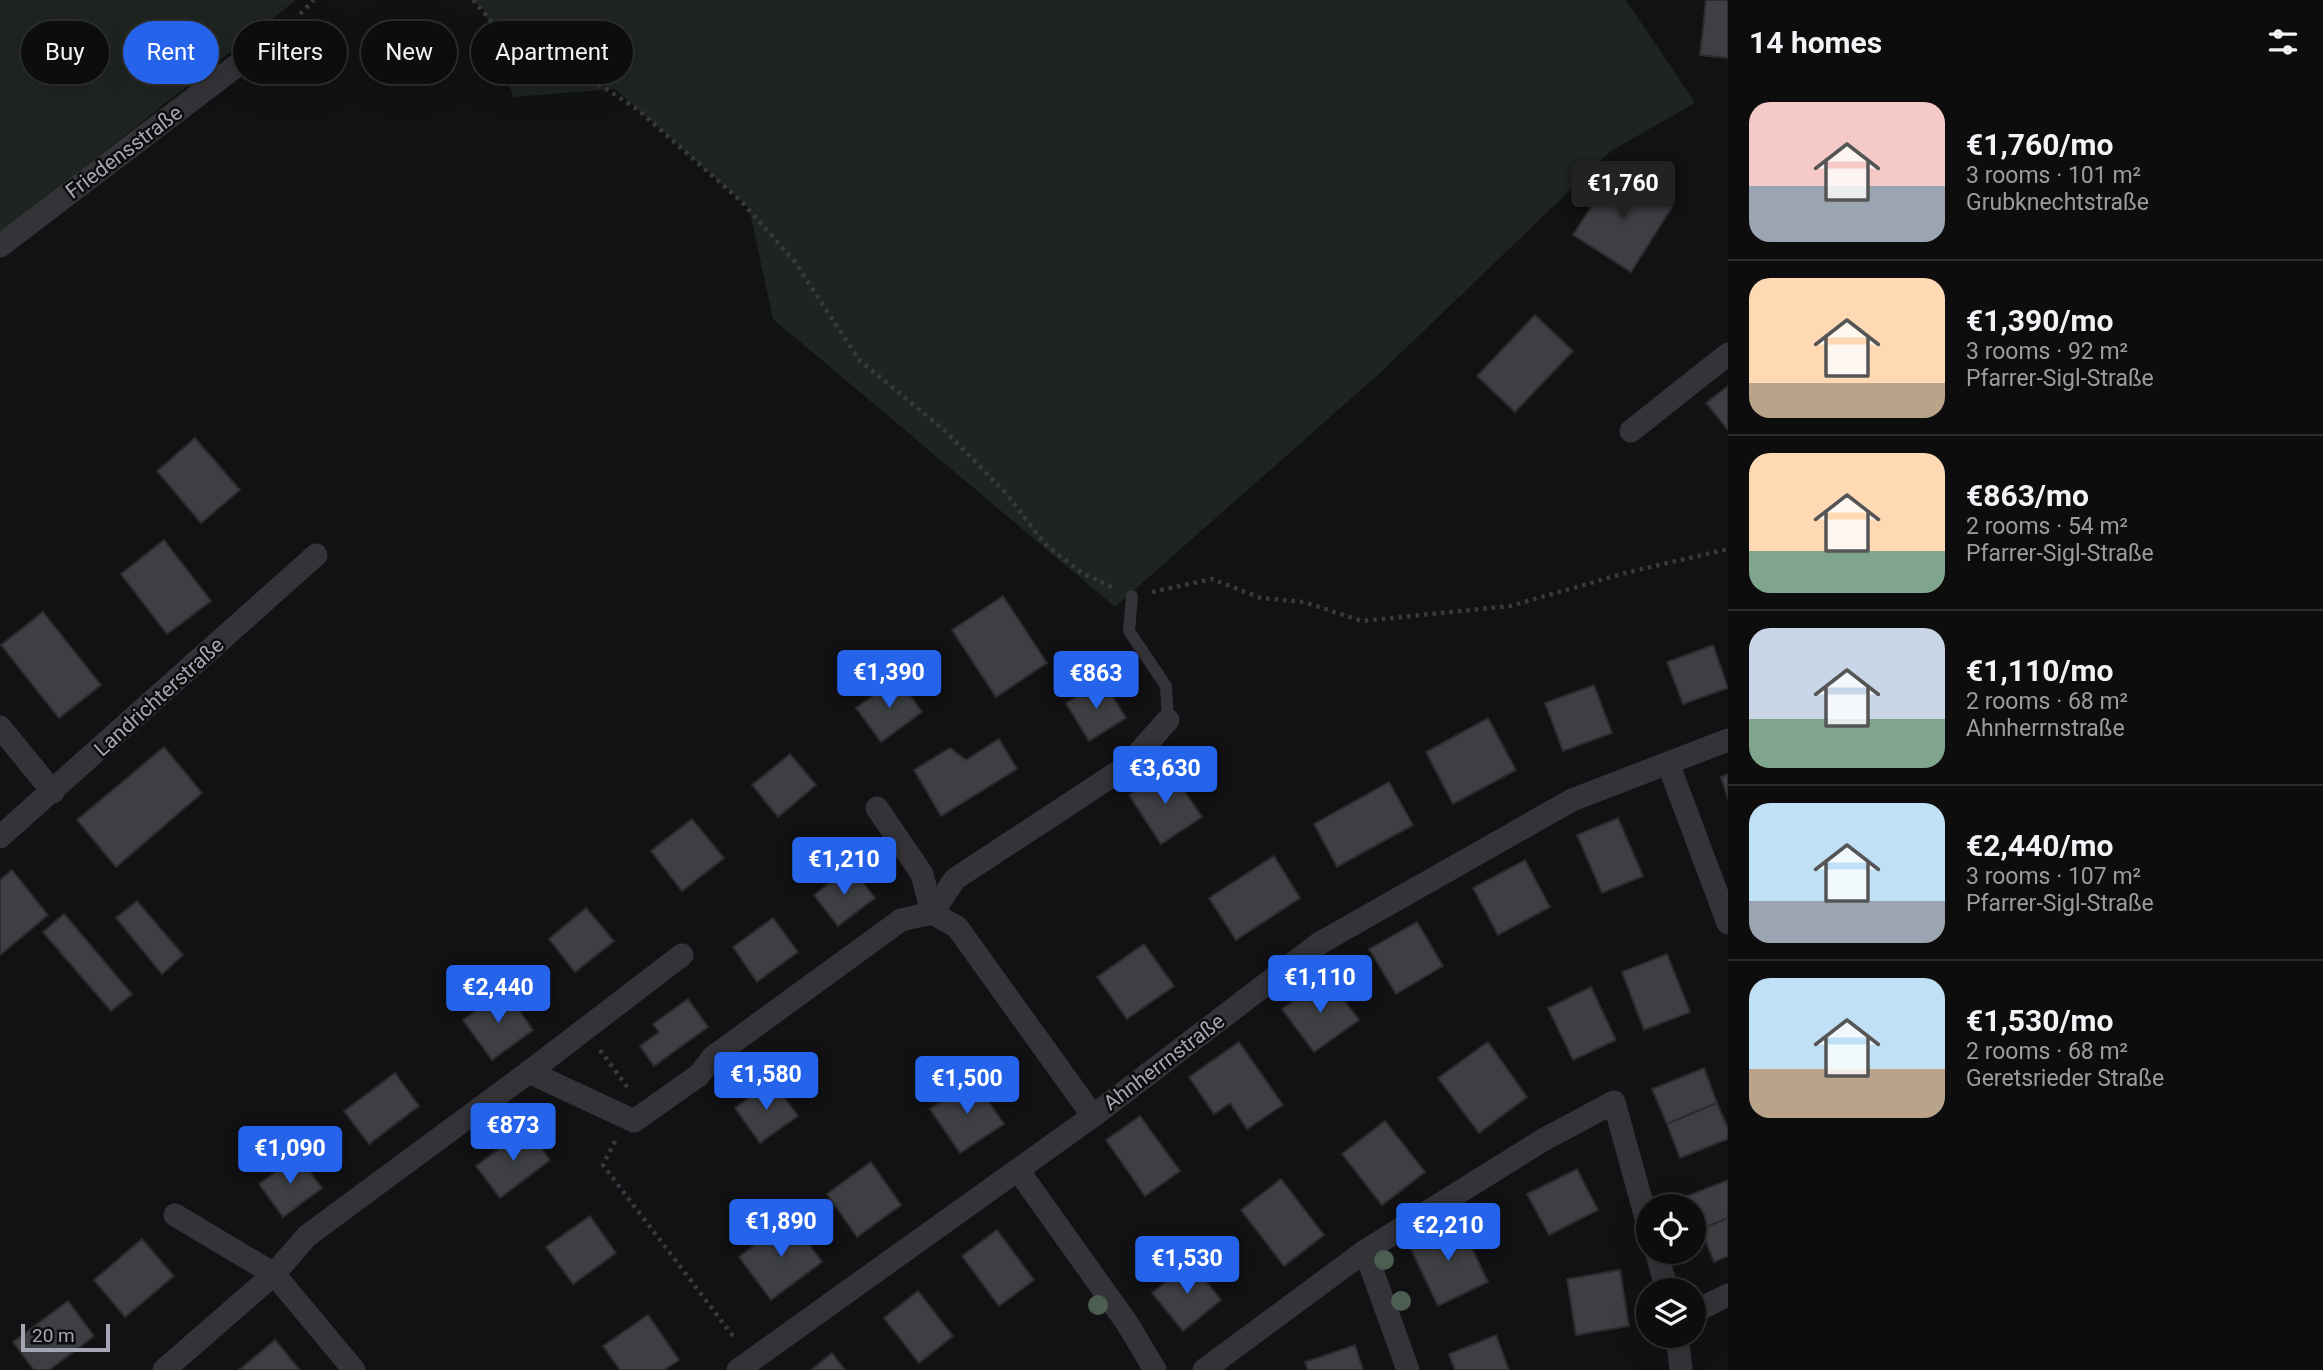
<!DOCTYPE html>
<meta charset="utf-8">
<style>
:root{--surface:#0e0d0e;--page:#171617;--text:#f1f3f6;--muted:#9b9c9e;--line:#2e2d2e;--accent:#2563eb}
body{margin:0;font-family:Roboto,sans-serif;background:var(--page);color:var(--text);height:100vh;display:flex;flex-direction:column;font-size:26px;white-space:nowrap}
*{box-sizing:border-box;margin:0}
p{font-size:23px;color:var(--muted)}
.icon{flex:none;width:38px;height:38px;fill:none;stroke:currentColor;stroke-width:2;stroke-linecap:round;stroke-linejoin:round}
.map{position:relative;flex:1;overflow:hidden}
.sheet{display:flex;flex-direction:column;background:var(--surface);width:595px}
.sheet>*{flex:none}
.top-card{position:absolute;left:21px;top:21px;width:665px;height:63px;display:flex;gap:14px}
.tools{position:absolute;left:1636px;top:1194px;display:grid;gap:14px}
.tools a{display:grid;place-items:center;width:70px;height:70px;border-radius:50%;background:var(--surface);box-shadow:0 7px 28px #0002,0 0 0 2px var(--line);font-size:35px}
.scale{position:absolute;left:21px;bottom:18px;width:89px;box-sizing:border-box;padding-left:7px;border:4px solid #a4a6b3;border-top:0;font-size:19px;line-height:24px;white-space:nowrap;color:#a4a6b3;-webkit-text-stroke:5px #0d0d0e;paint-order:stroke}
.price{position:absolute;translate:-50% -60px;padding:0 16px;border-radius:7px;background:var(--accent);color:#fff;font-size:23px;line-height:46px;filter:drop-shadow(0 2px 4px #0008)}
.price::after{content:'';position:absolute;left:50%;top:42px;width:21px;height:16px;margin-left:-10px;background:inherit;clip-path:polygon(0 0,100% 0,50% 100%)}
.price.selected{background:#222;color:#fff}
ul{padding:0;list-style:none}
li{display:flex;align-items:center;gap:21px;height:175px;padding:0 21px}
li+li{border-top:2px solid var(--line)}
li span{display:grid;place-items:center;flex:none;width:196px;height:140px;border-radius:21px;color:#555}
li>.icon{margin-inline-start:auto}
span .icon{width:84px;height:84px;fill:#fffc;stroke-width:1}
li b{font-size:30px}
h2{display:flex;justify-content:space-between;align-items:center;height:84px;padding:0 21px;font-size:30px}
.tag{padding:0 24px;border-radius:32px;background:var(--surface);box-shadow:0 7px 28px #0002,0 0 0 2px var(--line);font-size:24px;line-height:63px}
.tag.selected{background:var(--accent);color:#fff}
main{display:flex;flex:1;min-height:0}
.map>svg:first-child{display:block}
</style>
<main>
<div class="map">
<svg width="1728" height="1370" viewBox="0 0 1728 1370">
<rect width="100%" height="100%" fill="#121113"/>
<g fill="#1e2520">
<path d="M 0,0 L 296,0 L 0,234 Z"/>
<path d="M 473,0 L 1626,0 L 1695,103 L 1611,151 L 1380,373 L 1115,607 L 773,319 L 749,208 L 615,89 L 513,97 L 485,12 Z"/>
</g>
<g fill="#3e3f43" stroke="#2c2c2f" stroke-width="2">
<path d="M 1706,0 L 1728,0 L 1728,58 L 1700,55 Z"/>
<path d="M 1615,170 L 1672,207 L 1631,272 L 1573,235 Z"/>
<path d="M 1535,315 L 1573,351 L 1515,412 L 1477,376 Z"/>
<path d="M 1728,386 L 1728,430 L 1706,403 Z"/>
<path d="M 195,438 L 240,490 L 201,523 L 157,471 Z"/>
<path d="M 164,540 L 211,601 L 167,634 L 121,574 Z"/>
<path d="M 1003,596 L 1047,663 L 996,697 L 952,630 Z"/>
<path d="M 43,612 L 101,685 L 59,718 L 1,645 Z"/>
<path d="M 1713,645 L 1728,688 L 1683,704 L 1667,662 Z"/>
<path d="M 898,678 L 922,712 L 881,742 L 856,708 Z"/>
<path d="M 1103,681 L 1126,718 L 1089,741 L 1066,703 Z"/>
<path d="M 1594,685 L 1612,733 L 1563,751 L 1545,703 Z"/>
<path d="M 1488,718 L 1516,770 L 1453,804 L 1426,752 Z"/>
<path d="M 999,739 L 1017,769 L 941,816 L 914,770 L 950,748 L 966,760 Z"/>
<path d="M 164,747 L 202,793 L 116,867 L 77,820 Z"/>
<path d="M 790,754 L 816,785 L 778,817 L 752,785 Z"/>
<path d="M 1169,768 L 1202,817 L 1161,844 L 1129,795 Z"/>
<path d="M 1728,774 L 1728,799 L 1721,777 Z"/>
<path d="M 1389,782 L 1413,825 L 1337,867 L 1314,824 Z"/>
<path d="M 1618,818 L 1643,876 L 1602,893 L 1577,835 Z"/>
<path d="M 692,819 L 724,858 L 682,891 L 651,851 Z"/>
<path d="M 1274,856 L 1300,898 L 1236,940 L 1209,898 Z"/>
<path d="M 1525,860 L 1550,907 L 1498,935 L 1473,888 Z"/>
<path d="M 851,867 L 875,898 L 838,926 L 814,895 Z"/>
<path d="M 12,870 L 48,915 L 0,955 L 0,880 Z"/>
<path d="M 137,901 L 183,955 L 162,974 L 116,918 Z"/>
<path d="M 586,908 L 614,941 L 575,972 L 549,939 Z"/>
<path d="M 64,914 L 132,994 L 111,1011 L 43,932 Z"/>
<path d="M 773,918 L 798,952 L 757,982 L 733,947 Z"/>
<path d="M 1417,922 L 1443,966 L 1396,994 L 1369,949 Z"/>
<path d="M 1144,944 L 1174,986 L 1127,1019 L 1097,977 Z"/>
<path d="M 1667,954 L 1690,1012 L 1644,1030 L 1622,972 Z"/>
<path d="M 1327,977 L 1359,1020 L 1314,1052 L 1282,1009 Z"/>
<path d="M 1591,987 L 1616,1040 L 1573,1060 L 1548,1008 Z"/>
<path d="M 505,990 L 533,1030 L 492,1060 L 463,1020 Z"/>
<path d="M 688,999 L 708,1027 L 654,1066 L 640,1046 L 659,1032 L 653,1024 Z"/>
<path d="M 1239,1042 L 1283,1105 L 1247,1129 L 1230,1103 L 1214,1114 L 1189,1077 Z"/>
<path d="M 1488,1042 L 1527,1097 L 1479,1133 L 1438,1078 Z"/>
<path d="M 1704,1068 L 1717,1103 L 1667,1124 L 1652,1089 Z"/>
<path d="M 395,1073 L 419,1106 L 369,1144 L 344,1111 Z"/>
<path d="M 973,1079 L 1004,1124 L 960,1153 L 930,1109 Z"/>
<path d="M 772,1081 L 798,1116 L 760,1143 L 735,1108 Z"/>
<path d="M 1717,1103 L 1728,1128 L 1728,1139 L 1680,1158 L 1667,1124 Z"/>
<path d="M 1140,1116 L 1180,1171 L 1145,1196 L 1106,1140 Z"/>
<path d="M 1385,1121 L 1425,1172 L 1382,1205 L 1342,1154 Z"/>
<path d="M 527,1128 L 550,1160 L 500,1198 L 476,1166 Z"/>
<path d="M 298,1156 L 322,1188 L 283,1217 L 259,1184 Z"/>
<path d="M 871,1162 L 901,1205 L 857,1237 L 827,1194 Z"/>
<path d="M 1577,1169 L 1598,1210 L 1549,1235 L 1527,1194 Z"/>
<path d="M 1281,1179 L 1324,1235 L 1284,1266 L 1241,1210 Z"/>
<path d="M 1728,1180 L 1728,1218 L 1701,1229 L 1694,1213 L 1694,1206 L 1691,1206 L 1687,1196 Z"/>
<path d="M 590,1216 L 616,1253 L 573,1284 L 546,1247 Z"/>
<path d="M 790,1218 L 822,1262 L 771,1300 L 739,1257 Z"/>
<path d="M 1728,1218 L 1728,1256 L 1714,1262 L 1701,1229 Z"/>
<path d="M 1458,1219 L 1488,1282 L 1438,1306 L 1408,1243 Z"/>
<path d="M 997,1230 L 1034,1280 L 999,1306 L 962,1256 Z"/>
<path d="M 142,1239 L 174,1276 L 125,1317 L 94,1280 Z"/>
<path d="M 1191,1262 L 1221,1300 L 1183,1331 L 1152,1293 Z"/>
<path d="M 1620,1270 L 1629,1326 L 1576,1335 L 1567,1279 Z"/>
<path d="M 918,1291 L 953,1336 L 919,1363 L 884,1318 Z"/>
<path d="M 68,1301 L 94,1336 L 49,1370 L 34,1370 L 13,1342 Z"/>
<path d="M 648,1315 L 679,1360 L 664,1370 L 620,1370 L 603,1346 Z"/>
<path d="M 1496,1335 L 1509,1370 L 1455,1370 L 1449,1354 Z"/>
<path d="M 275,1340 L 300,1370 L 239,1370 Z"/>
<path d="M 1355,1345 L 1363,1370 L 1308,1370 L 1305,1362 Z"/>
<path d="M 832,1353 L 845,1370 L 811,1370 Z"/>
</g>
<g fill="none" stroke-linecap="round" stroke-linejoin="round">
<g stroke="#39393e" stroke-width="4.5" stroke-dasharray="3.5 5" stroke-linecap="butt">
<path d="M 473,0 L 499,30 L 552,54 L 637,109 L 742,202 L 795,262 L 859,360 L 944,430 L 1004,491 L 1046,545 L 1082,573 L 1114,588"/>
<path d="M 300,14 L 314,0"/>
<path d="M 1152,592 L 1212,579 L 1261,598 L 1304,602 L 1362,621 L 1510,606 L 1629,572 L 1728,549"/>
<path d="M 600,1050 L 628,1088"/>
<path d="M 615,1141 L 603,1165 L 736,1340"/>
</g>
<path stroke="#333338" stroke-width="12" d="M 1132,596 L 1129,631 L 1166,686 L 1168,720"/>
<g stroke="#333338" stroke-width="23">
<path d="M 0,246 L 281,32"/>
<path d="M 1631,431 L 1728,354"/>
<path d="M 0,727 L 53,792"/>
<path d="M 1668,763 L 1728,923"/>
<path d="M 877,808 L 922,874 L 932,913"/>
<path d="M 0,837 L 316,555"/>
<path d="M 932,913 L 955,879 L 1127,766 L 1168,720"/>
<path d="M 529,1072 L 682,955"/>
<path d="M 1018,1170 L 1127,1323 L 1155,1370"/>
<path d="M 175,1215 L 274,1274 L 354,1370"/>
<path d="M 1656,1251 L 1667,1290"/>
<path d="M 1694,1312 L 1728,1295"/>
<path d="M 1677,1335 L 1681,1370"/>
<path d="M 164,1370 L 274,1274 L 307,1236 L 529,1072 L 634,1121 L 699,1075 L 713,1057 L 901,920 L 932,913 L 957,927 L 1093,1116"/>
<path d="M 738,1370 L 1093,1116 L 1320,943 L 1572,800 L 1728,740"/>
<path d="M 1204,1370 L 1365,1251"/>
<path d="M 1408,1370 L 1365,1251 L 1543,1140 L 1614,1102 L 1648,1225"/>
</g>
</g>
<g fill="#4c5d51">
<circle cx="1384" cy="1260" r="10"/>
<circle cx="1401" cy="1301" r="10"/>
<circle cx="1098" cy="1305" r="10"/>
</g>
<g text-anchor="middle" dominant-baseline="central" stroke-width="5" stroke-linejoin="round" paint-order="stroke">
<g font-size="21" fill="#a4a6b3" stroke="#0d0d0e">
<text transform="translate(124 152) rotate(-37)">Friedensstraße</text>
<text transform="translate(159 697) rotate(-42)">Landrichterstraße</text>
<text transform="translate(1164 1062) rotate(-37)">Ahnherrnstraße</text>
</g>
</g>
</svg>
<div class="tools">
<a><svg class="icon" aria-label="locate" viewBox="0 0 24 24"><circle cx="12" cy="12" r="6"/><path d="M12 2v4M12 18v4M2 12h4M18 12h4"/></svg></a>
<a><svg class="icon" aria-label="layers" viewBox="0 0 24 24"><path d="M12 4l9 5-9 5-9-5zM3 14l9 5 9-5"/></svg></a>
</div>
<div class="scale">20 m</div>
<b class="price selected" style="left:1623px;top:221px">€1,760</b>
<b class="price" style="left:889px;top:710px">€1,390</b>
<b class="price" style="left:1096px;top:711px">€863</b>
<b class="price" style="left:1165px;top:806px">€3,630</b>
<b class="price" style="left:844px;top:897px">€1,210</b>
<b class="price" style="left:1320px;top:1015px">€1,110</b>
<b class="price" style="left:498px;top:1025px">€2,440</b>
<b class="price" style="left:766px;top:1112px">€1,580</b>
<b class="price" style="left:967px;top:1116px">€1,500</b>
<b class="price" style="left:513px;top:1163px">€873</b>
<b class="price" style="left:290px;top:1186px">€1,090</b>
<b class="price" style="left:781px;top:1259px">€1,890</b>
<b class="price" style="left:1448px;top:1263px">€2,210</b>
<b class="price" style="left:1187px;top:1296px">€1,530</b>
<div class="top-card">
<a class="tag">Buy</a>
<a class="tag selected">Rent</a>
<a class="tag">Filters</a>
<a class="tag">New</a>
<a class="tag">Apartment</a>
</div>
</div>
<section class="sheet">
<h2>14 homes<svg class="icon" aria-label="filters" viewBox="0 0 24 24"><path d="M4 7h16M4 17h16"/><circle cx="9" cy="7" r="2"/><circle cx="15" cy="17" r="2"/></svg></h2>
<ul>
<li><span style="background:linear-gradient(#f6c9c9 60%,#9aa5b1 0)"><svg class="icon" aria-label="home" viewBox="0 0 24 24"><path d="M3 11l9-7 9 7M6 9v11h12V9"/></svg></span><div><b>€1,760/mo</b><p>3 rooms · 101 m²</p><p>Grubknechtstraße</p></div></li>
<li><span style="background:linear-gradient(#ffd9b3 75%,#b9a48a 0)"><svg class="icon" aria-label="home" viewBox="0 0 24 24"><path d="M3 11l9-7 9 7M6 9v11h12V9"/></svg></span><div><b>€1,390/mo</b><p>3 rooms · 92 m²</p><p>Pfarrer-Sigl-Straße</p></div></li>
<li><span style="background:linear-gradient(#ffd9b3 70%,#7fa58c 0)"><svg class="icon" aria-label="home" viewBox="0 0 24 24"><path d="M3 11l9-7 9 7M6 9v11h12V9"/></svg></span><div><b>€863/mo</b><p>2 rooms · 54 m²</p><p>Pfarrer-Sigl-Straße</p></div></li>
<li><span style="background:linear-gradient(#c9d6e8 65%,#7fa58c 0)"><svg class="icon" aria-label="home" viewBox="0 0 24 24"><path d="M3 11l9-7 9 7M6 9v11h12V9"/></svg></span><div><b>€1,110/mo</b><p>2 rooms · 68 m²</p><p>Ahnherrnstraße</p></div></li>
<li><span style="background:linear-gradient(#bfe0f5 70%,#9aa5b1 0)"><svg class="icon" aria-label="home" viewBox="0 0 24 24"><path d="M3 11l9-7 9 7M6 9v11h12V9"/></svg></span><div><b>€2,440/mo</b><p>3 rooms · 107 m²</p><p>Pfarrer-Sigl-Straße</p></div></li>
<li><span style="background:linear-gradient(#bfe0f5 65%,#b9a48a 0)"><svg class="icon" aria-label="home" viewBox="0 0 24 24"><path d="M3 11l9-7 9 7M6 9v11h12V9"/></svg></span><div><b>€1,530/mo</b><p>2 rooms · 68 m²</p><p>Geretsrieder Straße</p></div></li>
</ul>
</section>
</main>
